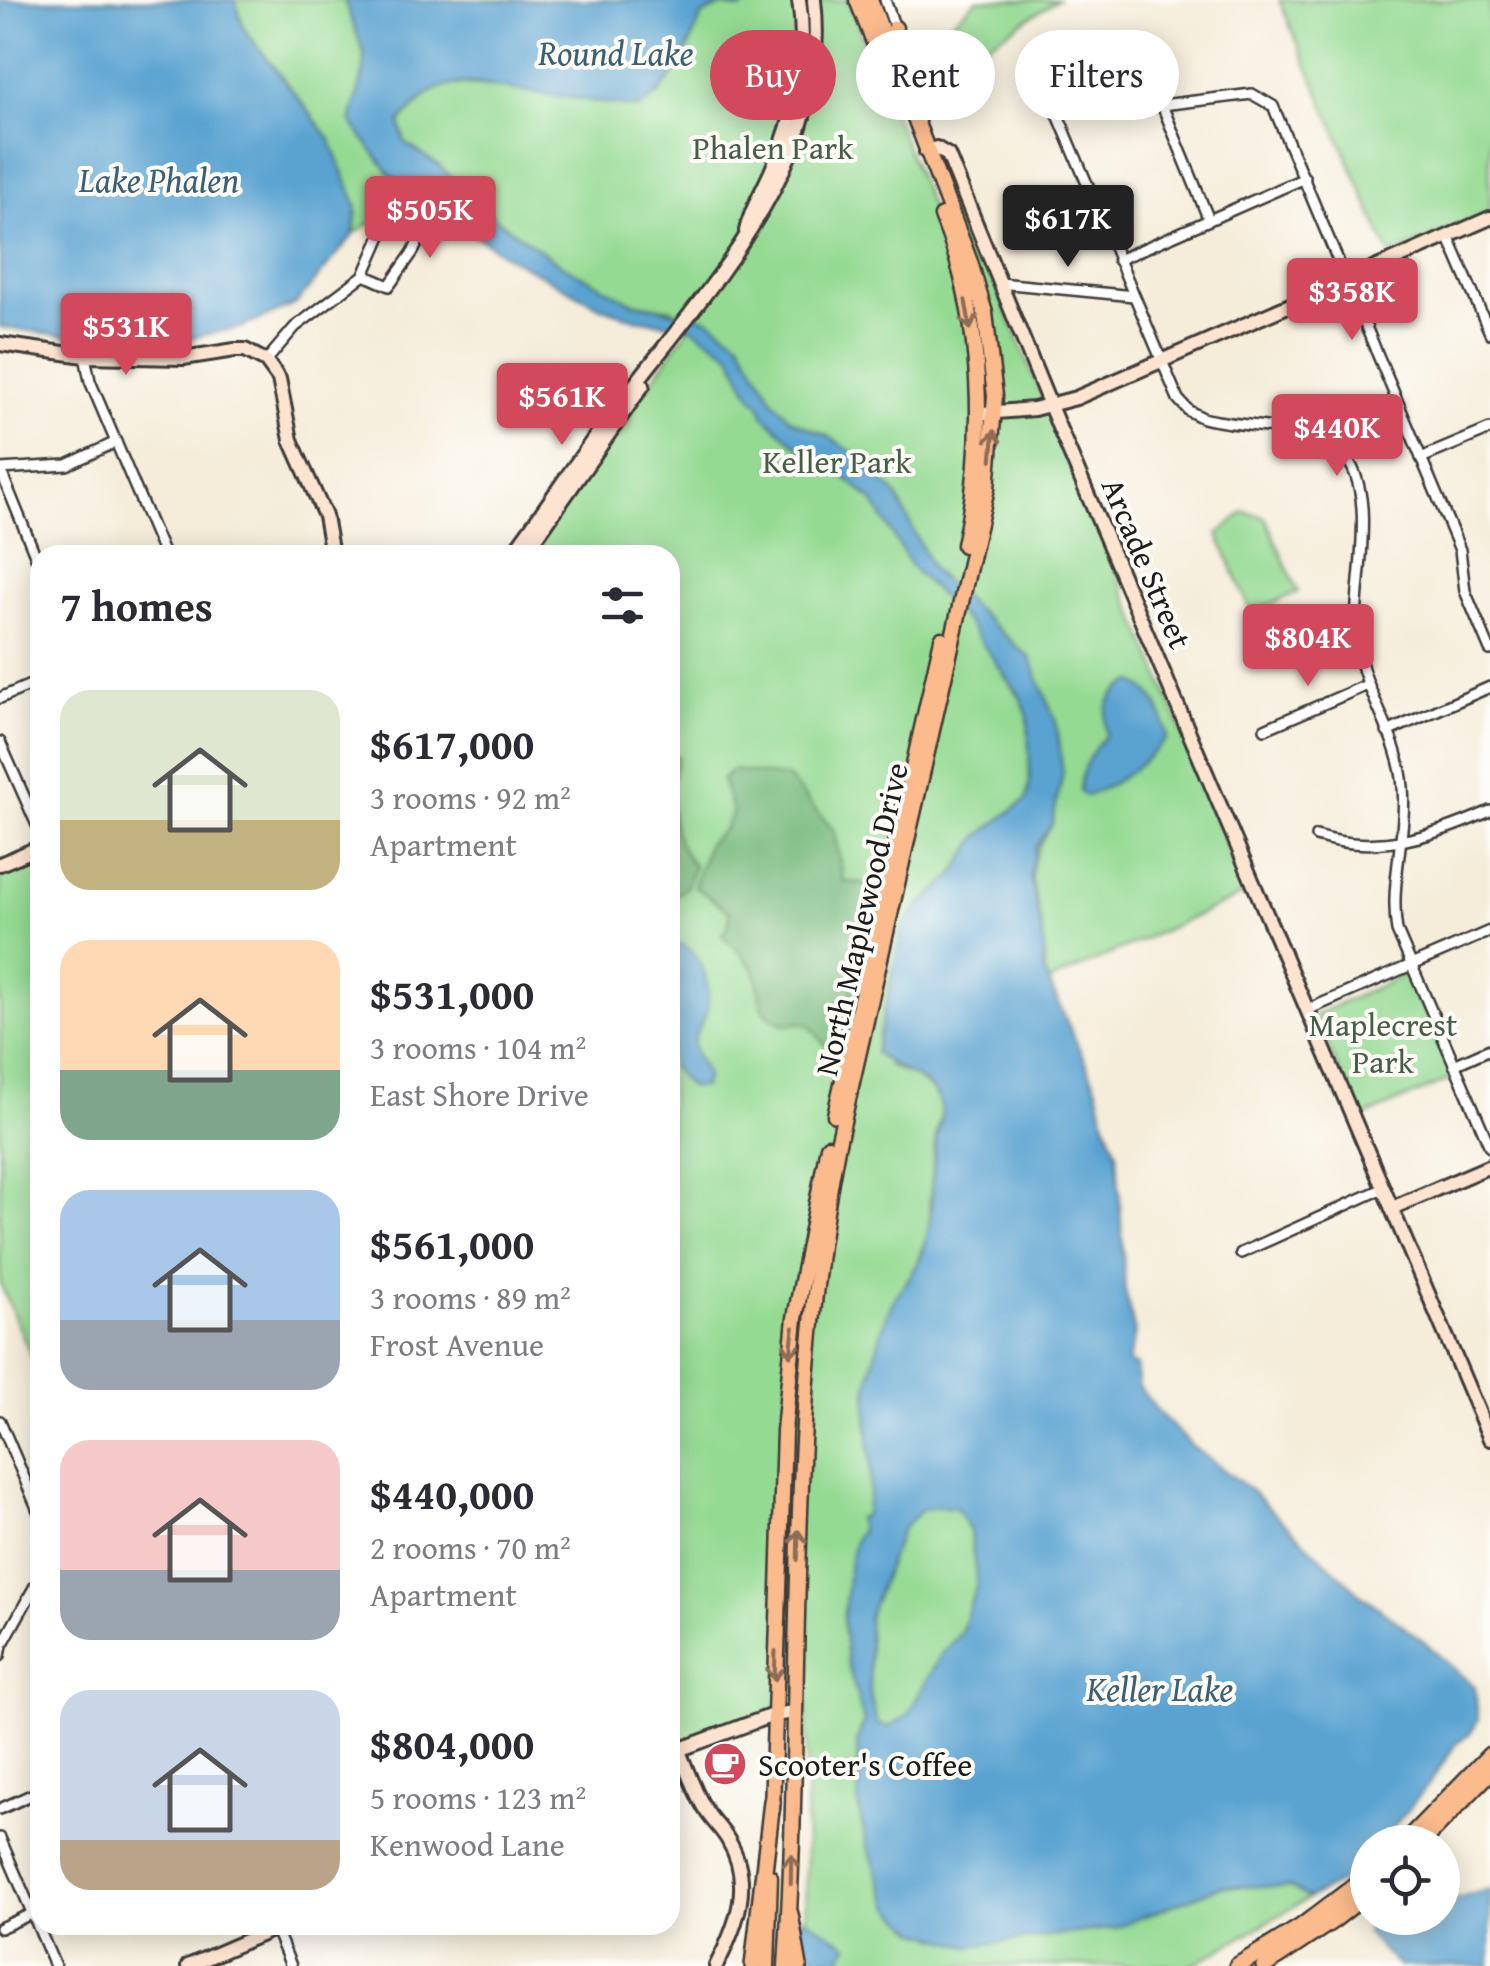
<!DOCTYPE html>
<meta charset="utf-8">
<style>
:root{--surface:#fff;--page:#f7f7f7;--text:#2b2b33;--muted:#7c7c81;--accent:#d1495b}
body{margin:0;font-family:"Gentium Book Plus",serif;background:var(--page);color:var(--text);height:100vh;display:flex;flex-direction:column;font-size:38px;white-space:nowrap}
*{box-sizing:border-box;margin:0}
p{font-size:32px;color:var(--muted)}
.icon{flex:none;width:55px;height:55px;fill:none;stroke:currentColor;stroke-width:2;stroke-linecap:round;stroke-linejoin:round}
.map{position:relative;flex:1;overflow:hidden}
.side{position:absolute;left:30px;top:545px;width:650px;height:1390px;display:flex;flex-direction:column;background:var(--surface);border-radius:30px;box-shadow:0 5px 25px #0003}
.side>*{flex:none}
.top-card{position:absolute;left:710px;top:30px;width:630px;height:90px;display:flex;gap:20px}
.fabs{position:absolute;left:1350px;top:1825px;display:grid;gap:20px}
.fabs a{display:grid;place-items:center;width:110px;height:110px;border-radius:50%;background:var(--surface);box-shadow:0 5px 25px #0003;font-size:50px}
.price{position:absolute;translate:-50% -85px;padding:0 22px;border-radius:10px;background:var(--accent);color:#fff;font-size:32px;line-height:65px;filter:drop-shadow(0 2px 5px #0008)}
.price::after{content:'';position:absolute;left:50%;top:60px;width:30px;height:22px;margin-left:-15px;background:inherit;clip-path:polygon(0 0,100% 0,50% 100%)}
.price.selected{background:#222;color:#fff}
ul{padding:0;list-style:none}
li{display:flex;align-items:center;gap:30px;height:250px;padding:0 30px}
li span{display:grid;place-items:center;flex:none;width:280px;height:200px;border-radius:30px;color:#555}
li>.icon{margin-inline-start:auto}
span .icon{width:120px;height:120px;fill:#fffc;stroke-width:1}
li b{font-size:42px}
h2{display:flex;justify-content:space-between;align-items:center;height:120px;padding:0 30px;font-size:42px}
.pill{padding:0 35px;border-radius:45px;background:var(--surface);box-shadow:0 5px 25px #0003;font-size:35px;line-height:90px}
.pill.selected{background:var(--accent);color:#fff}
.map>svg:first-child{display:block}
</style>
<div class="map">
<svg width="1490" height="1966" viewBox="0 0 1490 1966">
<rect width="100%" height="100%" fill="#fdfcf7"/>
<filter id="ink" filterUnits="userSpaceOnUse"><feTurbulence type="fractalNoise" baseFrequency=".01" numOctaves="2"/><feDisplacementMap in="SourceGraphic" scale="20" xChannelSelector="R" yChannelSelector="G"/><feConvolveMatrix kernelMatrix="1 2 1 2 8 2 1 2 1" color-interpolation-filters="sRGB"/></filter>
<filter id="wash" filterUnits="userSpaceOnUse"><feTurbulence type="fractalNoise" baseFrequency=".0048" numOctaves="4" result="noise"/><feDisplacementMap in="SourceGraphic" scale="40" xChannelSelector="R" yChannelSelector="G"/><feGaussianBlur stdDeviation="2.25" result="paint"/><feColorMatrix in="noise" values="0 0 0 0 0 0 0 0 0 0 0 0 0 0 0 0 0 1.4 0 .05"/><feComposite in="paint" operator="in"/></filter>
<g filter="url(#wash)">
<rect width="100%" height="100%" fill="#f5edda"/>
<g fill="#94da93" stroke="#587b58" stroke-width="2.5">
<path d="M 235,0 L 344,0 L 364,53 L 364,70 L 352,122 L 390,174 L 428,204 L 372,222 L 354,234 L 357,207 L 330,139 L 244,29 Z"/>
<path d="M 754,0 L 848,0 L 932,211 L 960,201 L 1161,678 L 1245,894 L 1048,982 C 1042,968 1045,958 1044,944 C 1039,889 1016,876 1052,824 L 1030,658 L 968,604 L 1003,674 L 1023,701 L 1028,717 L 1030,780 L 1027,799 L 979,836 L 952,877 L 916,909 L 888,1066 L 916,1077 L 930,1088 L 940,1101 L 942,1111 L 936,1135 L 929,1206 L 931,1223 L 918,1263 L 893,1304 L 867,1390 L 867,1422 L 872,1439 L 869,1502 L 861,1524 L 843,1622 L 847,1661 L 864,1721 L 857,1742 L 859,1810 L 867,1845 L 890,1905 L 1115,1928 L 1221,1886 L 1290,1887 L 1309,1898 L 1191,1966 L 805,1966 L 807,1703 L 741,1723 L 670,1753 L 670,555 L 528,555 L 686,332 L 672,309 L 632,302 L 560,264 L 499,221 L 438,165 L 405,143 L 400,123 L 434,88 L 447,84 L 657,97 L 682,62 L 702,15 L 721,6 L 741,9 Z"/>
<path d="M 977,0 L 1057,0 L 986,45 L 924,92 L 910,58 Z"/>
<path d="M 1279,0 L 1490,0 L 1490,212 L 1390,255 Z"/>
<path d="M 1244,512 L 1265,517 L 1298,592 L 1251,612 L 1218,534 Z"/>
<path d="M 40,857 L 40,1376 L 0,1283 L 0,874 Z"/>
<path d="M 1408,973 L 1455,1077 L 1359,1119 L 1315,1015 Z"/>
<path d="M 939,1506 L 956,1508 L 970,1531 L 977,1583 L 961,1633 L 942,1653 L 907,1716 L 889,1727 L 877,1724 L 870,1693 L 868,1618 L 902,1529 L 922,1509 Z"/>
</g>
<g fill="#77ba7d" stroke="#4a6b4c" stroke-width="2.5">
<path d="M 673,755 L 678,756 C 668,792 667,837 694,866 L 686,888 L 670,899 L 670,761 Z"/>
<path d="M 733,770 L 788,778 L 834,831 L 844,882 L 878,884 L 839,1047 L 830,1050 C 813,1034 813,1016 786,1025 C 752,1010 765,1001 755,973 C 750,959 732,946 722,935 L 728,928 L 730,912 L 694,886 L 708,844 L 725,828 L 733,812 L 722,780 Z"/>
</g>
<g fill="#5aa3d1" stroke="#3b6076" stroke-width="2.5" fill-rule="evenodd">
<path d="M 0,0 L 235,0 L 244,29 L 330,139 L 357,207 L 354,234 L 296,304 L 243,327 L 171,342 L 73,337 L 0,327 Z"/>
<path d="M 344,0 L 754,0 L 741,9 L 721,6 L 702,15 C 687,51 674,88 639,108 L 470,83 C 432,85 425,95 400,122 L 405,143 L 438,165 L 499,221 L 560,264 L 632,302 L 708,319 L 740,341 L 774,401 L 792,420 L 828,436 L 858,456 L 895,493 L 934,572 L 1030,658 L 1056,722 L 1063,773 L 1052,824 L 1035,848 L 1030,876 L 1044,944 L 1043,969 L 1097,1088 L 1104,1119 L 1117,1152 L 1125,1290 L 1135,1333 L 1128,1363 L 1136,1366 L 1139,1387 L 1159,1413 L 1192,1446 L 1248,1488 L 1359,1593 L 1424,1642 L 1475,1687 L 1478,1720 L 1470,1734 L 1456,1744 L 1429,1784 L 1381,1842 L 1368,1842 L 1367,1902 L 1345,1880 L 1309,1898 L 1290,1887 L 1221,1886 L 1115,1928 L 969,1946 L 919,1932 L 903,1919 L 890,1905 L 867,1845 L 859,1810 L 857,1742 L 864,1721 L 847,1661 L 843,1622 L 850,1560 L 856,1536 L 861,1532 L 857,1518 L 864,1516 C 881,1464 859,1420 871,1372 C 875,1354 887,1305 899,1292 C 907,1282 917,1267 922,1254 C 934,1221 931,1183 935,1148 C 936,1134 945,1116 940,1103 C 929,1075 894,1071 875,1053 L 903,926 L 916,909 L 952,877 L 979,836 L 1027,799 L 1030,780 L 1028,716 L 1019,694 L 965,620 L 912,568 L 873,501 L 841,474 L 797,446 L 763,415 L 761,406 L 750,394 L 730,353 L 691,327 L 635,319 L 601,307 L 502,254 L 390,174 L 351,122 L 364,70 L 364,53 ZM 939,1506 L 956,1508 L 970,1531 L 977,1583 L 961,1633 L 942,1653 L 907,1716 L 889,1727 L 877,1724 L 870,1694 L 868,1618 L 902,1529 L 922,1510 Z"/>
<path d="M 1134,682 C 1157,692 1163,715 1167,738 C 1151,758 1110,789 1086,796 L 1080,791 C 1080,769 1091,751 1106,735 C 1103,710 1108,691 1134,682 Z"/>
<path d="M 670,943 C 701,942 712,985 707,1010 C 705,1022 692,1033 694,1046 C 695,1056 703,1066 707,1075 L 703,1087 L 689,1087 L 670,1065 Z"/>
<path d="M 1490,1889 L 1490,1966 L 1398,1966 L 1366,1933 L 1370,1918 L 1442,1918 L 1443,1903 Z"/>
<path d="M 795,1918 L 808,1920 L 848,1945 L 840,1960 L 818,1957 L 804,1950 Z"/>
</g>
</g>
<g filter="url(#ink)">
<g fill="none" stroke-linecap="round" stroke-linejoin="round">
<g stroke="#3d3b38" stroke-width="14">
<g id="street">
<path d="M 885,0 L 895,28"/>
<path d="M 1162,105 L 1209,220"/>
<path d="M 1448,236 L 1490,333"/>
<path d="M 1118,260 L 1305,178"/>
<path d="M 999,283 L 1134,296"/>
<path d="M 85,356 L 90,381 L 164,555"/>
<path d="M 266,361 L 295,327 L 364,275 L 389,286 L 413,252 L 427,224 L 413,211 L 389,210 L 384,229 L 364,275"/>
<path d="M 1421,458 L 1490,429"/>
<path d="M 0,469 L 67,465 L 116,442"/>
<path d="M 0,469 L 40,567"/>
<path d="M 1490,650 L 1465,591 L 1460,550 L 1273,106 L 1252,94 L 1162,105 L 1068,76 L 1053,79 L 1049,85 L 1050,96 L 1178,399 L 1189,411 L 1203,418 C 1244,429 1310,423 1341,452 C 1379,488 1355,579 1356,628 C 1357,686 1399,731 1403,787 C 1407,835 1389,883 1397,931 L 1490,1147"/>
<path d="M 0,698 L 40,681"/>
<path d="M 1265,729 L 1367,685"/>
<path d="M 1387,732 L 1490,687"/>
<path d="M 0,742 L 40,832"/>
<path d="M 1316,836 C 1378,855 1434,836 1490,811"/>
<path d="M 1307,1010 L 1490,931"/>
<path d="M 1454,1065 L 1490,1049"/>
<path d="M 1241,1253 L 1384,1188"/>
<path d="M 0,1421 L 40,1515"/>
<path d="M 0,1656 L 2,1645 L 40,1577"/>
<path d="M 0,1809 L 40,1791"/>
<path d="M 0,1838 L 55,1966"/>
<path d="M 274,1925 L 291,1966"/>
<path d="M 0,1928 L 40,1910"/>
</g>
</g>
<g stroke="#3d3b38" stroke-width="18">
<g id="secondary">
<path d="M 926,152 L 936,148 L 948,155 L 1058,425 L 1490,1439"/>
<path d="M 746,231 C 751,208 764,189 773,167 C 796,113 808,59 799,0"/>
<path d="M 0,344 L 85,356 L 183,358 L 235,350 L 245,350 L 266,361 L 279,379 L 291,440 L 325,516 L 332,555"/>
<path d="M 985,413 L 1034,409 L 1076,398 L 1490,218"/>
<path d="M 511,555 C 552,500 589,442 632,388 C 719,276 832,153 814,0"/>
<path d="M 524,555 L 643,385"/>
<path d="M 0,864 L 40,847"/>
<path d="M 1392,1208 L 1490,1166"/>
<path d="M 679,1751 C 687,1770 694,1791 705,1809 C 711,1820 722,1829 728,1840 C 754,1882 737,1926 716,1966"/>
<path d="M 670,1753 L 773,1715 L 794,1712"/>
<path d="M 188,1966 L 283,1925"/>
</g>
</g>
<g stroke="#3d3b38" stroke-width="19">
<g id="primary">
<path d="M 857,0 L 900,108"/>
<path d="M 890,55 L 895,28"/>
<path d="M 942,216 C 983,317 987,439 964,545"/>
<path d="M 835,1115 L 942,639"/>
<path d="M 772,1810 L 784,1431 L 795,1318 L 828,1146"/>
<path d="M 767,1966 L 770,1877"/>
<path d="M 786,1966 C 804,1690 784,1421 837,1148 L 987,488 L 995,396 L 985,313 L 970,262 L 870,0"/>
</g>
</g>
<g stroke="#3d3b38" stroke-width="20">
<g id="highway">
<path d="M 1405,1842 L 1490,1755"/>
<path d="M 1422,1842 L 1490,1772"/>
<path d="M 790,1914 L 799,1966"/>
<path d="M 753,1966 L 772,1801"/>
<path d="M 1237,1966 L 1301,1927 L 1368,1876"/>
<path d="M 1264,1966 L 1332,1921 L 1368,1893"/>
</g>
</g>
<use href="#street" stroke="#fff" stroke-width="9"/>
<use href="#secondary" stroke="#fde4d1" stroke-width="12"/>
<use href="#primary" stroke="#fbbb8d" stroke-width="14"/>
<use href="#highway" stroke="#fbbb8d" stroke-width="15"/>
</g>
<defs><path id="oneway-shaft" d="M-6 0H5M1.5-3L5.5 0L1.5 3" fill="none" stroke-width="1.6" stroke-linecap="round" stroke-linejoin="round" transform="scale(2.5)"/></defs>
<g stroke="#8c6c54">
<use href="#oneway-shaft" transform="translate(968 315) rotate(80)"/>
<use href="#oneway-shaft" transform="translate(993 445) rotate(-85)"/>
<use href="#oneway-shaft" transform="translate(792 1342) rotate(97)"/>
<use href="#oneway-shaft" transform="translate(798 1545) rotate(-89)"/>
<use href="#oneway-shaft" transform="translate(775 1666) rotate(92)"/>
<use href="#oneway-shaft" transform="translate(791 1869) rotate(-89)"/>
</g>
</g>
<defs>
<g id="cafe-disc" transform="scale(2.25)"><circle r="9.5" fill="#d1495b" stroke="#fdfcf7"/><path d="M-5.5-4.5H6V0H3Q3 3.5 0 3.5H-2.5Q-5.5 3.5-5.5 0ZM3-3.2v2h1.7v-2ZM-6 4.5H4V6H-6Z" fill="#fff"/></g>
</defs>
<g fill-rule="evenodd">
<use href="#cafe-disc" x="725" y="1764"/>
</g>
<g text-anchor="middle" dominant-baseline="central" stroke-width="8" stroke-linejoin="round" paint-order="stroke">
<g font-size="32" fill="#465e46" stroke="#fdfcf7">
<text x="773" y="147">Phalen Park</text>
<text x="837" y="461">Keller Park</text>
<text x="1383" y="1024">Maplecrest<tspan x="1383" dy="37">Park</tspan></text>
</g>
<g font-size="32" fill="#1c1c1c" stroke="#fdfcf7">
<text transform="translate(1147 563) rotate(67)">Arcade Street</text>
<text transform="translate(861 919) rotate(-77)">North Maplewood Drive</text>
</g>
<g font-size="32" fill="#1c1c1c" stroke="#fdfcf7" text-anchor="start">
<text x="758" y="1764">Scooter's Coffee</text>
</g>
<g font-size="35" font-style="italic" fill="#3b6076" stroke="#fdfcf7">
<text x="616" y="52">Round Lake</text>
<text x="159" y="179">Lake Phalen</text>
<text x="1160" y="1688">Keller Lake</text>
</g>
</g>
</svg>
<div class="fabs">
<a><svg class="icon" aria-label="locate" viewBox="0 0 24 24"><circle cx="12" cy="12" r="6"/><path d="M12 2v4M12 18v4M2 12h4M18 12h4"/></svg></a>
</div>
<b class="price" style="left:430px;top:261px">$505K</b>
<b class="price selected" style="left:1068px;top:270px">$617K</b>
<b class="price" style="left:1352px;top:343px">$358K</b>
<b class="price" style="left:126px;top:378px">$531K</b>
<b class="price" style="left:562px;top:448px">$561K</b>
<b class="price" style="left:1337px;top:479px">$440K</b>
<b class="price" style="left:1308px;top:689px">$804K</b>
<div class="top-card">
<a class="pill selected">Buy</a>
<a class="pill">Rent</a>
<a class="pill">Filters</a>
</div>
<section class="side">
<h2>7 homes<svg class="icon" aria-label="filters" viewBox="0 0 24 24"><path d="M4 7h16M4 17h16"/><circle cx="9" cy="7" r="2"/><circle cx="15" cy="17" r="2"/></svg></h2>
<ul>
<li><span style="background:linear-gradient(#dfe7d0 65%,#c2b280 0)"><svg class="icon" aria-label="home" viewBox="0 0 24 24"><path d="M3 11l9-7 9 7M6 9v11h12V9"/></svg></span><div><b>$617,000</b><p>3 rooms · 92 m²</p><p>Apartment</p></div></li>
<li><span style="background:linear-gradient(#ffd9b3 65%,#7fa58c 0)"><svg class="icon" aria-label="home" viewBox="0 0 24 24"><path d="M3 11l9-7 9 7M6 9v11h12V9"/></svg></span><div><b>$531,000</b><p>3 rooms · 104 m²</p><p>East Shore Drive</p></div></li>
<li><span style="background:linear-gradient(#a9c7e8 65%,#9aa5b1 0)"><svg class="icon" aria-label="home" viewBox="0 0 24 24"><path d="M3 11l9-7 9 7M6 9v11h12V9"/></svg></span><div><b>$561,000</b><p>3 rooms · 89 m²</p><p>Frost Avenue</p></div></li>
<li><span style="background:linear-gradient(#f6c9c9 65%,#9aa5b1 0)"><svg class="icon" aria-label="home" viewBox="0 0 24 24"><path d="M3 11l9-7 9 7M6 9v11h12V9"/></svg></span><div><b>$440,000</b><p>2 rooms · 70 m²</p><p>Apartment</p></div></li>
<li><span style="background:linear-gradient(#c9d6e8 75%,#b9a48a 0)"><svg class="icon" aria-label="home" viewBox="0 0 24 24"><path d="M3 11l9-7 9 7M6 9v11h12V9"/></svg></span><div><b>$804,000</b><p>5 rooms · 123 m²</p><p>Kenwood Lane</p></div></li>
</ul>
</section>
</div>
